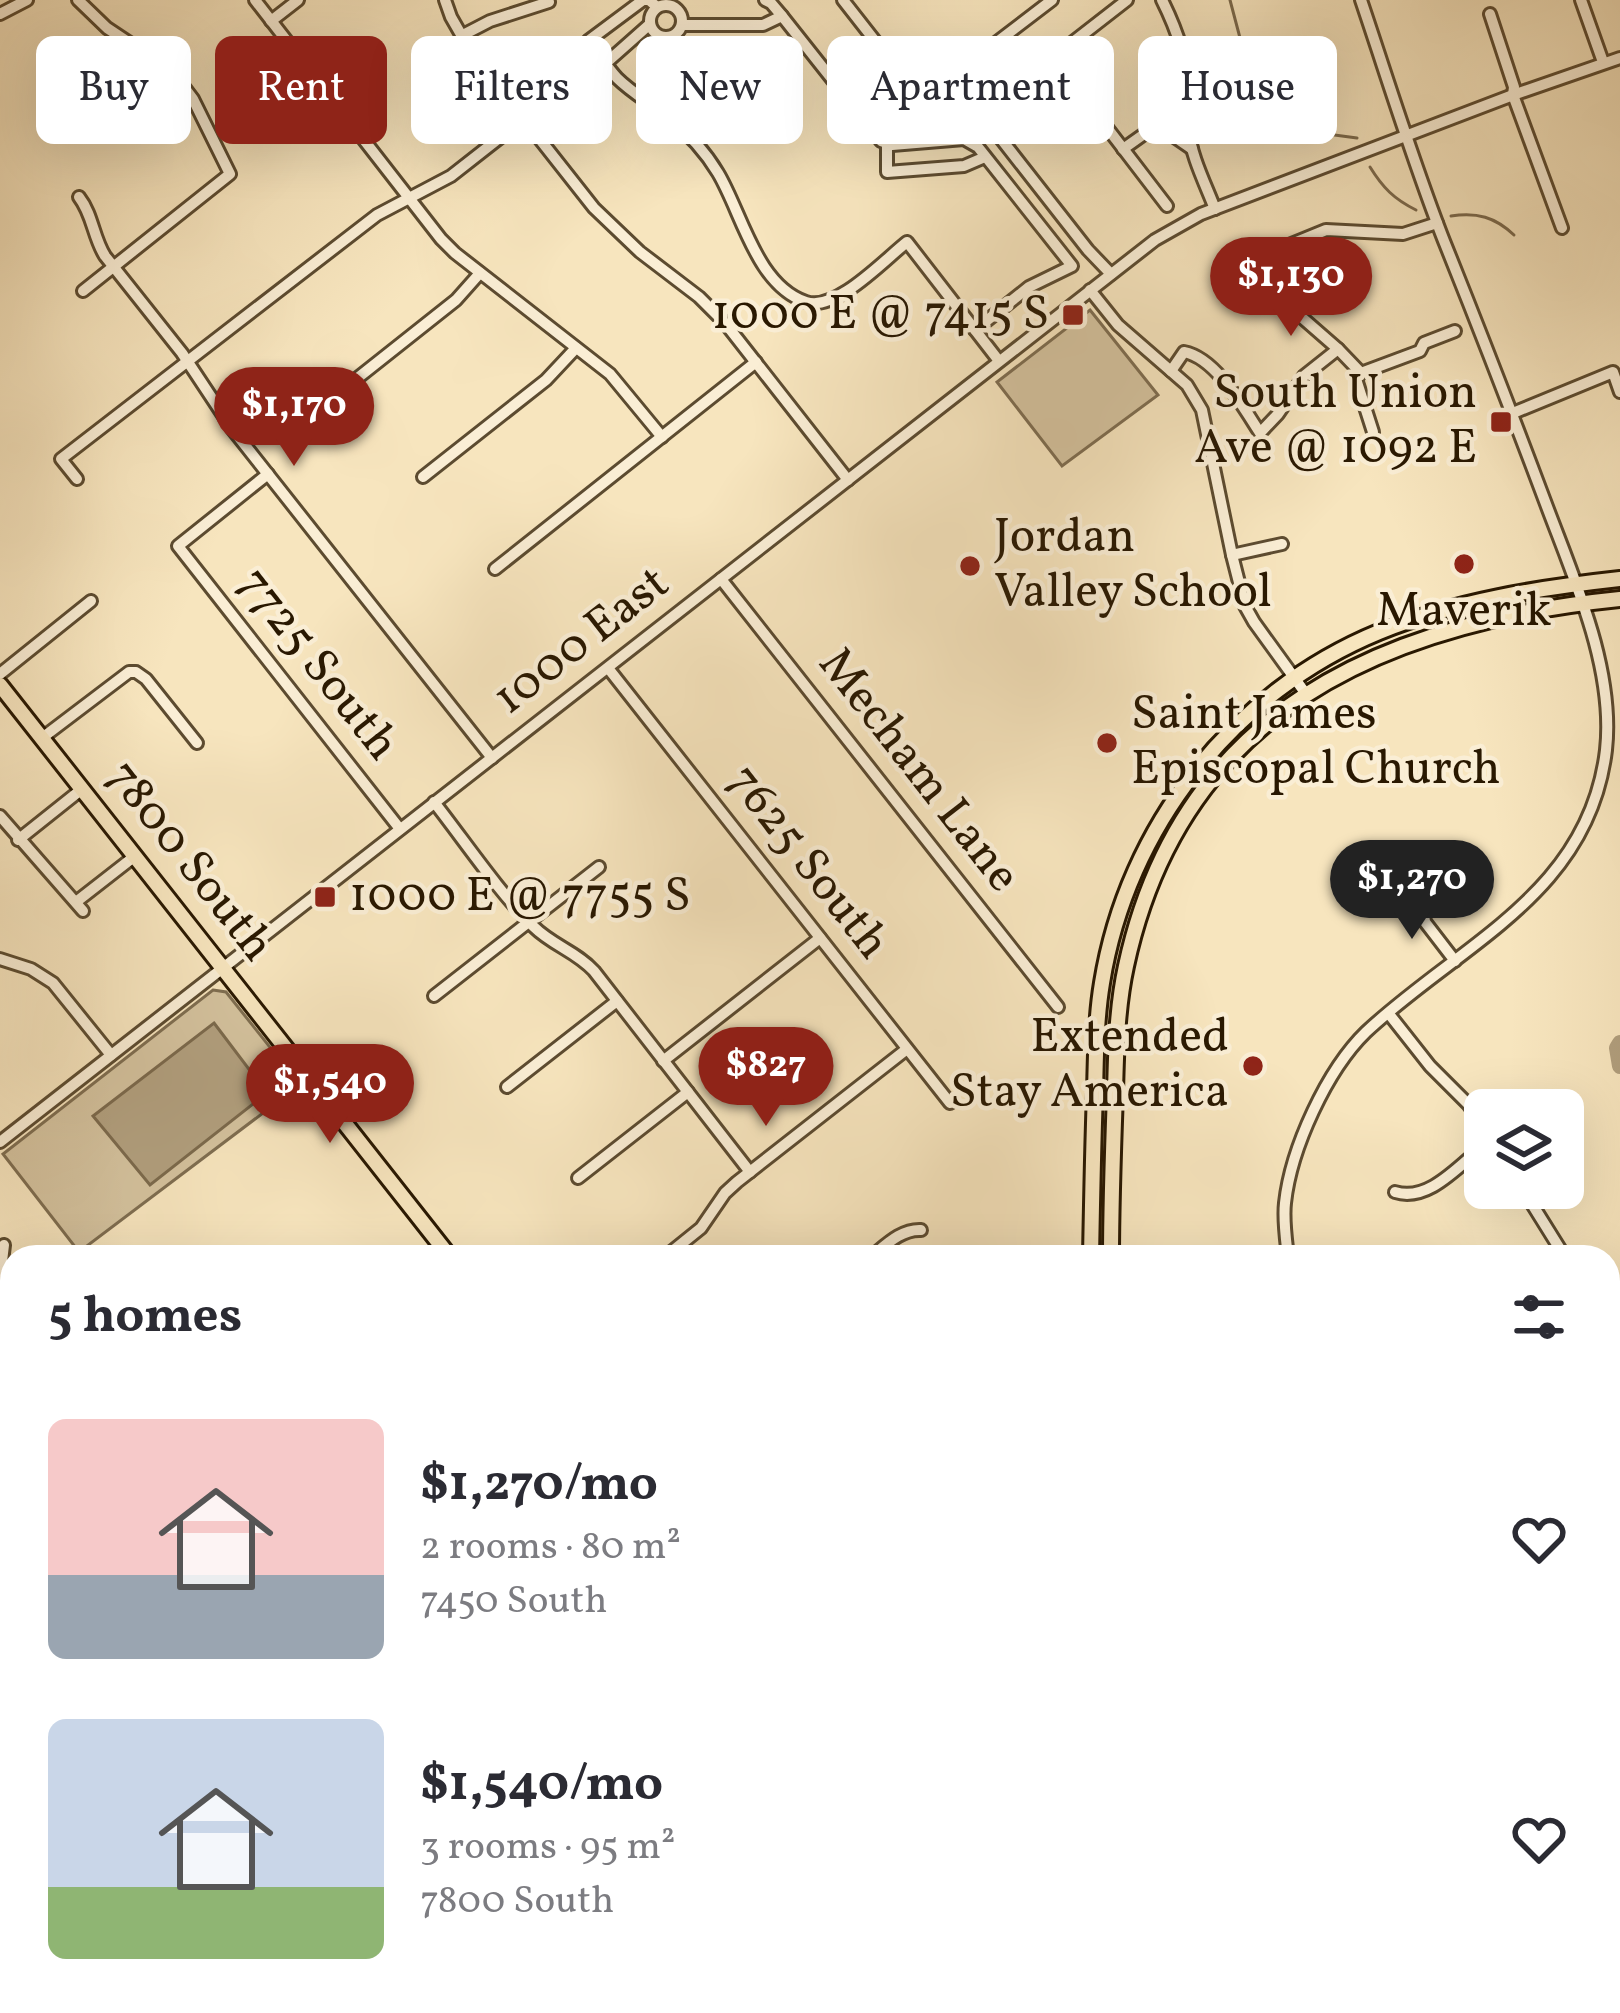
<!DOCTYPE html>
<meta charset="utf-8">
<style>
:root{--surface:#fff;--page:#f7f7f7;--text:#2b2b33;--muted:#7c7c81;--accent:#8f2418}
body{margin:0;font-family:Vollkorn,serif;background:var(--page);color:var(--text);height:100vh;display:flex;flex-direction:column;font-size:45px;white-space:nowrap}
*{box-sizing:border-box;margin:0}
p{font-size:39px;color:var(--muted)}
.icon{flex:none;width:66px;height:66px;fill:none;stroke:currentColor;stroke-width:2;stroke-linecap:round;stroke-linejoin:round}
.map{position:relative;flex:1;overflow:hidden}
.sheet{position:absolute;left:0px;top:1245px;width:1620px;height:768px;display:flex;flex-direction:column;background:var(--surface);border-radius:36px 36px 0 0;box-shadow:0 12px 48px #0002}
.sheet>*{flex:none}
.banner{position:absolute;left:36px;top:36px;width:1548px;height:108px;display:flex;gap:24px}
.tools{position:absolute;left:1464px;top:1089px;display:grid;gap:24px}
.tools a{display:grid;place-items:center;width:120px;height:120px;border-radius:18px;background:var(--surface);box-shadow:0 12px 48px #0002;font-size:60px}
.price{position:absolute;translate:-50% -102px;padding:0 27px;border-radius:42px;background:var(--accent);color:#fff;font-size:39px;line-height:78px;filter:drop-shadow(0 3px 6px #0008)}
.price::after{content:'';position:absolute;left:50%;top:72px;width:36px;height:27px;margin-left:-18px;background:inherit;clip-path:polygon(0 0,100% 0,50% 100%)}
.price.active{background:#222;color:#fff}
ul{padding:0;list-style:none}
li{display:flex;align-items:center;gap:36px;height:300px;padding:0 48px}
li span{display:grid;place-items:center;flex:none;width:336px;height:240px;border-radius:18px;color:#555}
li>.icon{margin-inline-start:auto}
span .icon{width:144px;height:144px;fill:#fffc;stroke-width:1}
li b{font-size:51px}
h2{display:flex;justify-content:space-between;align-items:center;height:144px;padding:0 48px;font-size:51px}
.pill{padding:0 42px;border-radius:18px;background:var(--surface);box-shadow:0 12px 48px #0002;font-size:42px;line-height:108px}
.pill.active{background:var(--accent);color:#fff}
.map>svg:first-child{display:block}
</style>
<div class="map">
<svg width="1620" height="2013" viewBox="0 0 1620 2013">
<rect width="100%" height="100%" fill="#f7e5be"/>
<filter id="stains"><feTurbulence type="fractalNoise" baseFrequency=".00167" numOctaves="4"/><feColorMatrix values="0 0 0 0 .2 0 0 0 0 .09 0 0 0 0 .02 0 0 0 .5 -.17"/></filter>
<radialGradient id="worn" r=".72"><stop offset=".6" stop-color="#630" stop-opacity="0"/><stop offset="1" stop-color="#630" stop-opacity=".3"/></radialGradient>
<g fill="#d4c29e" stroke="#7e6d50" stroke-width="3">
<path d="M 726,76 L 754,112 L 716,142 L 687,108 Z"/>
<path d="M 1090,310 L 1158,395 L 1062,466 L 997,382 Z"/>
<path d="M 213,990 L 226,992 L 300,1085 L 79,1252 L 3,1154 Z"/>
</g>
<path fill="#b19f7e" stroke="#7b694c" stroke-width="3" d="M 214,1023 L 267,1093 L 150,1185 L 93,1116 Z"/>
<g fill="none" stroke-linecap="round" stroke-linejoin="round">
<g stroke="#7b694c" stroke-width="3">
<path d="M 1230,0 L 1244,53 L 1270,108 L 1296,115 L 1327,134 L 1357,138"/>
<path d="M 1370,167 C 1383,188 1394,199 1416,210"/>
<path d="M 1451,216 C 1477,212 1495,217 1514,235"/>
</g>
<path stroke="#b19f7e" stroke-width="16" d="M 1620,1043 L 1617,1048 L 1620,1066"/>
<g stroke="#5c4b30" stroke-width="16">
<g id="minor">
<path d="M 78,0 L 107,28 L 158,62 L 178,79 L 193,99 L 230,174 L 83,291"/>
<path d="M 255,0 L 441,239 L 455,253 L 610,374 L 662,437"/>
<path d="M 445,0 L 451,17 L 471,52 L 594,208 L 640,252 L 699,297 L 725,323 L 848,480"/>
<path d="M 765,0 L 771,3 L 782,16"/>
<path d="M 843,0 L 915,92 L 927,97 L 934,95 L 959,71 L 1052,0"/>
<path d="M 1127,0 L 1064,49 L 1056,61 L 1167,206"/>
<path d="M 1162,0 C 1176,28 1187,59 1189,90 C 1189,103 1186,116 1188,128 C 1191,156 1205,183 1215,209"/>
<path d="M 1581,0 L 1603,62"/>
<circle cx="666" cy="21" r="16"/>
<path d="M 657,7 L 649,0 L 643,0 L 588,41 C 598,53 607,67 617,78 C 632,93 652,104 669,118 C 688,133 706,153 718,173 C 742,213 756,285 806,302 C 836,312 884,260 907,242 L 999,361"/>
<path d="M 0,14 L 27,0"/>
<path d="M 1490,14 L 1514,87 L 1513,95 L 1562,228"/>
<path d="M 271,21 L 298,0"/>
<path d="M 682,25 L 763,25 L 782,16 L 881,141 L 892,145 L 964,139 L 978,147 L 1072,266 L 1029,287 L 975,330"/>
<path d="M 461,36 L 490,21 L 549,2"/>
<path d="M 606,63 L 650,24"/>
<path d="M 998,135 L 1088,250 L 1111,274"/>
<path d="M 887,144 L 887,172 L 964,166 L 985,157"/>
<path d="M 1123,149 L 1154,127 L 1160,127 L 1192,149"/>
<path d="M 79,197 C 93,215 93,237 105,256 L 182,353 L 233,430 L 492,758"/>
<path d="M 1090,290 L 1118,325 L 1187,385 L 1202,410 L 1232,555 L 1245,606 L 1254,622 L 1306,694"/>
<path d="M 1171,371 L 1184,352 C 1216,358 1243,407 1260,433 L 1278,414 L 1304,376 L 1338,349"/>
<path d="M 1361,373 L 1338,349 L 1251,273 L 1277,250 L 1326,230 L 1403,234 L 1437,223"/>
<path d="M 350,384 L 456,300 L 480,273"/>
<path d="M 1513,413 L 1613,372 L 1620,392"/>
<path d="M 1373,432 L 1356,379 L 1361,373 L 1420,351 L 1424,343 L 1455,331"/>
<path d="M 268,474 L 178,546 L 400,829"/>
<path d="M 423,477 L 546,380 L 576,348"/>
<path d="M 77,479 L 61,459 L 377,215 L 451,176 L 525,118"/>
<path d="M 1232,555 L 1282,544"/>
<path d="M 495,569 L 756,362"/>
<path d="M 721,579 L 1058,1007"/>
<path d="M 608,668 L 950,1103"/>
<path d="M 0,674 L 91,601"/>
<path d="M 42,738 L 129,672 L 136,672 L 146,679 L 197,743"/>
<path d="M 434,802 C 466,843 498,891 534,927 C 552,945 577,952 594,971 L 750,1172"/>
<path d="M 0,816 L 83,911"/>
<path d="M 18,840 L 82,789"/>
<path d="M 1422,900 L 1425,922 L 1455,961"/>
<path d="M 76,902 L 135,856"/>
<path d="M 0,959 L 31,969 L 53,983 L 111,1055"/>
<path d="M 434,996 L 599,867"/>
<path d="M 1389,1014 L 1430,1066 L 1468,1104 L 1485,1127"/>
<path d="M 663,1061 L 820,938"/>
<path d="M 507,1087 L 617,1001"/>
<path d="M 0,1142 L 1155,240 L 1201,214 L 1513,95 L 1620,58"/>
<path d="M 578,1178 L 688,1092"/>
<path d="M 1522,1188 L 1565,1257"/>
<path d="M 1395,1192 C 1429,1203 1460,1164 1485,1145"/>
<path d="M 665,1257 L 701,1228 L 725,1193 L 737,1182 L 907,1049"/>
<path d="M 871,1257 C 886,1245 901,1229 921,1230"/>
<path d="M 1288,1257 C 1286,1239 1283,1220 1285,1203 C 1291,1148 1327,1070 1366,1032 C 1460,944 1589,894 1606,750 C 1615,669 1574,579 1546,504 C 1513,416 1479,328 1444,241 C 1413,162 1388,80 1361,0"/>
<path d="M 0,1278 L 4,1245"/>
<path d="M 0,1293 L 12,1294"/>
<path d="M 1608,1310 L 1620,1322"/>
<path d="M 0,1394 L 12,1396"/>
<path d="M 1608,1468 L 1620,1463"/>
<path d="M 0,1507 L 12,1521"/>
<path d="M 1608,1582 L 1620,1576"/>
<path d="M 0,1613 L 12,1608"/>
<path d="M 1608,1710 L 1620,1702"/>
<path d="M 0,1785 L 12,1782"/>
<path d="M 1608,1884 L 1620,1875"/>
<path d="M 1608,1920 L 1620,1935"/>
<path d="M 0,1930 L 12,1921"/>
<path d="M 0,1961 L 12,1976"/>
<path d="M 263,2001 L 267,2013"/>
<path d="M 278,2001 L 283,2013"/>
<path d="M 884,2001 L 887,2013"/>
<path d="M 1051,2001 L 1052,2013"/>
<path d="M 1176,2001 L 1177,2013"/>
<path d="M 1258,2001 L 1259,2013"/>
<path d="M 1494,2001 L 1504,2013"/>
<path d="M 1450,2013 L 1465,2001"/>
</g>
</g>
<g stroke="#291801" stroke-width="20">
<g id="major">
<path d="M 0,685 L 450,1257"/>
<path d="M 1091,1257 C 1092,1202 1093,1147 1095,1092 C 1096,1056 1096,1019 1102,983 C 1127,827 1233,692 1379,632 C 1456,601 1538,588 1620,579"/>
<path d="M 1111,1257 C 1111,1202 1113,1148 1115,1093 C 1116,1050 1117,1007 1126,966 C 1181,711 1382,623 1620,599"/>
<path d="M 685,2013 L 700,2001"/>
<path d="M 713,2013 L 728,2001"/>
</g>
</g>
<use href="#minor" stroke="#faeed5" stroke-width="10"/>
<use href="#major" stroke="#f7e5be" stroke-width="14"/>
</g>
<g fill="#8f2418" stroke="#faeed5" stroke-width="4.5">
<rect x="1061" y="303" width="24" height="24" rx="6"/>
<rect x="1489" y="410" width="24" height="24" rx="6"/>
<circle cx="1464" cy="564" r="12"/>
<circle cx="970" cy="566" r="12"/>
<circle cx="1107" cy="743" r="12"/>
<rect x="313" y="885" width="24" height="24" rx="6"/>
<circle cx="1253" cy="1066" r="12"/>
</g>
<g text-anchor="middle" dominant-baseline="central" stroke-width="9" stroke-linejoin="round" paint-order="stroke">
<g font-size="48" fill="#291801" stroke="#faeed5" text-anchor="end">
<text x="1049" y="315">1000 E @ 7415 S</text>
<text x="1477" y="394">South Union<tspan x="1477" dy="55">Ave @ 1092 E</tspan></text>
<text x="994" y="538" text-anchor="start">Jordan<tspan x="994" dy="55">Valley School</tspan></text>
<text x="1464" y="612" text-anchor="middle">Maverik</text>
<text x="1131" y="715" text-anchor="start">Saint James<tspan x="1131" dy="55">Episcopal Church</tspan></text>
<text x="349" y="897" text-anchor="start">1000 E @ 7755 S</text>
<text x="1229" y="1038">Extended<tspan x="1229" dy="55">Stay America</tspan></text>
</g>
<g font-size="48" fill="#291801" stroke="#faeed5">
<text transform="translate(582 642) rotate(-38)">1000 East</text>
<text transform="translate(317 665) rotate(52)">7725 South</text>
<text transform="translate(918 771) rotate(52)">Mecham Lane</text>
<text transform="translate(189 862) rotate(52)">7800 South</text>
<text transform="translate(807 863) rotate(52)">7625 South</text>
</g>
</g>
<rect width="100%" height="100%" filter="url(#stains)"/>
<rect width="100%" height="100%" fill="url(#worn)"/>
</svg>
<div class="tools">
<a><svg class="icon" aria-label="layers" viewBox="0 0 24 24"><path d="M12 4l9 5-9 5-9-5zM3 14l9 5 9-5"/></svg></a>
</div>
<b class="price" style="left:1291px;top:339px">$1,130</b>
<b class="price" style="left:294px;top:469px">$1,170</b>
<b class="price active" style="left:1412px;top:942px">$1,270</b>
<b class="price" style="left:766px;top:1129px">$827</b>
<b class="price" style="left:330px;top:1146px">$1,540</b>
<div class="banner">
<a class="pill">Buy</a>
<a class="pill active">Rent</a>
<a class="pill">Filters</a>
<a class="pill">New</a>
<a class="pill">Apartment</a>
<a class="pill">House</a>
</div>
<section class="sheet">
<h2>5 homes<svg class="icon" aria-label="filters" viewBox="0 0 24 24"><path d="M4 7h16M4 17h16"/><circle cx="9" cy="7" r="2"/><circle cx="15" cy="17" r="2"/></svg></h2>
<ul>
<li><span style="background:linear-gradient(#f6c9c9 65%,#9aa5b1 0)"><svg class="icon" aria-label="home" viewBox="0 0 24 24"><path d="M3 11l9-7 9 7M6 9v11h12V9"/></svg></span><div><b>$1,270/mo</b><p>2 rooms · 80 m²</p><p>7450 South</p></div><svg class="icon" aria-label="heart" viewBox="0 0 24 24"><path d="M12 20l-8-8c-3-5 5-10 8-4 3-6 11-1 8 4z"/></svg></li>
<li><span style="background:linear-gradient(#c9d6e8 70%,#8fb573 0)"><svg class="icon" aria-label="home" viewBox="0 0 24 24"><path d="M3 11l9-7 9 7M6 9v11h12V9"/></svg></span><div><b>$1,540/mo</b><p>3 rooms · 95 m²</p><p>7800 South</p></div><svg class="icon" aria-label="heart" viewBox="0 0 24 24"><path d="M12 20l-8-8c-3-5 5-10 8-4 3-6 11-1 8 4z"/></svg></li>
</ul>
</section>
</div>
